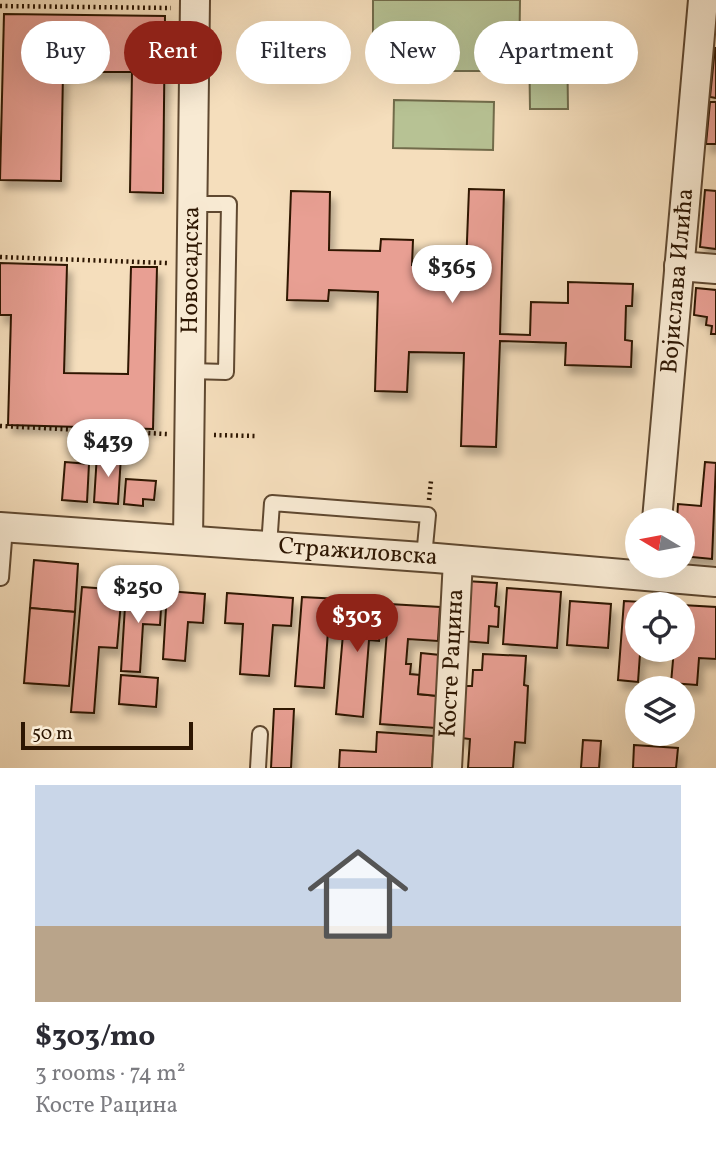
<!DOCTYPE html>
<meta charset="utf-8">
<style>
:root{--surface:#fff;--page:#f2f2f3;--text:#2b2b33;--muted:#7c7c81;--line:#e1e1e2;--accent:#8f2418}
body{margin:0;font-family:Vollkorn,serif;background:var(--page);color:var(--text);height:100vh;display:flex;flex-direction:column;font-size:26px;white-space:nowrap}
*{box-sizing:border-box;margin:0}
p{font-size:23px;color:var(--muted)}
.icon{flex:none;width:38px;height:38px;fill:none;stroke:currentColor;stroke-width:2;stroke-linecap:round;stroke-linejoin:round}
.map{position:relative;height:768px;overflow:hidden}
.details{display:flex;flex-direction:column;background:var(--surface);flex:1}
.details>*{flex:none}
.top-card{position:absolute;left:21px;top:21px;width:676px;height:63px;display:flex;gap:14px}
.needle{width:46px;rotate:280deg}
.fabs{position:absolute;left:625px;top:508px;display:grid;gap:14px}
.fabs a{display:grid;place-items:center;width:70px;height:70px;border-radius:50%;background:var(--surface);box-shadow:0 7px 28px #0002;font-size:35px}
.scale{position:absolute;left:21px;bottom:18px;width:172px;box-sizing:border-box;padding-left:7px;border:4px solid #2d1602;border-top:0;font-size:19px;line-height:24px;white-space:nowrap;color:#2d1602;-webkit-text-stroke:5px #f8ead3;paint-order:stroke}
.price{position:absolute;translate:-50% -60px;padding:0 16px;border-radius:24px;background:#fff;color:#222;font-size:23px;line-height:46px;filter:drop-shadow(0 2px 4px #0008)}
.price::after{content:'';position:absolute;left:50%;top:42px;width:21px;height:16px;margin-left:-10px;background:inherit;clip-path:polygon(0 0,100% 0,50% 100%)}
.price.on{background:var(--accent);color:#fff}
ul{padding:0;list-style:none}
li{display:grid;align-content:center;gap:14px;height:371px;padding:0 35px}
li+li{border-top:2px solid var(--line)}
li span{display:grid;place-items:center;height:217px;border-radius:0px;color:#555}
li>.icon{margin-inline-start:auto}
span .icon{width:126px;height:126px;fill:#fffc;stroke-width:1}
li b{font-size:30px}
.tag{padding:0 24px;border-radius:32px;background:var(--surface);box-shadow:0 7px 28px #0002;font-size:24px;line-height:63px}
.tag.on{background:var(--accent);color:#fff}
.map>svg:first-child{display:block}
</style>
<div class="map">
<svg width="716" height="768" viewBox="0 0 716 768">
<defs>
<filter id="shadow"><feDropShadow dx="4.5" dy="8" stdDeviation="3.5" flood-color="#0004"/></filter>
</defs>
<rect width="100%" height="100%" fill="#f5debc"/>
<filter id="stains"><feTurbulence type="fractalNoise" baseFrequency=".00286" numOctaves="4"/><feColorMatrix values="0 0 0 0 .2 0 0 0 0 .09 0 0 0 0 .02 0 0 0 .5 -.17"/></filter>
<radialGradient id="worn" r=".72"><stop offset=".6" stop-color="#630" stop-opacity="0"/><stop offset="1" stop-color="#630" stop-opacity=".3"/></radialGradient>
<g fill="#b7c294" stroke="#726c4b" stroke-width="2">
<path d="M 373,0 L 520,0 L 519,71 L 373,71 Z"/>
<path d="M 529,35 L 567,35 L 568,109 L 530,109 Z"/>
<path d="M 394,100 L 494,102 L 493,150 L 393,148 Z"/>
</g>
<g fill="#e89f93" stroke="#2d1602" stroke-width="2" filter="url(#shadow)">
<path d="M 4,14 L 165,16 L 163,193 L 130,192 L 132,72 L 63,72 L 61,181 L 0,180 Z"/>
<path d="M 715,48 L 716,48 L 716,98 L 710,97 Z"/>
<path d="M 710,102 L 716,102 L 716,144 L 706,144 Z"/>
<path d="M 469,189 L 504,190 L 500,334 L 530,335 L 531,302 L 568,303 L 568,282 L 633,284 L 632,306 L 626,306 L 625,340 L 632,341 L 631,367 L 565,365 L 566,343 L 500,341 L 496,447 L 461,446 L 464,353 L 409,352 L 407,392 L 375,391 L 378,292 L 329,290 L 328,301 L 287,300 L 291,191 L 330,192 L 329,250 L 380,251 L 381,239 L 413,240 L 412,265 L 466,267 Z"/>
<path d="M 705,190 L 716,191 L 716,249 L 700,247 Z"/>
<path d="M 0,263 L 67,265 L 64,373 L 128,374 L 131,267 L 157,267 L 153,429 L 8,425 L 11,315 L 0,315 Z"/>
<path d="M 696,288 L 716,290 L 716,334 L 711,334 L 712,326 L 706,325 L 707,317 L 694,315 Z"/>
<path d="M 97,454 L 121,456 L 118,504 L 94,502 Z"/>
<path d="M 65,462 L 89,464 L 87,502 L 62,500 Z"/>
<path d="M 705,462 L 716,463 L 712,559 L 682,556 L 682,520 L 677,520 L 678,504 L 701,506 Z"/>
<path d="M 126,479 L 156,481 L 154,500 L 143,499 L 143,506 L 124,504 Z"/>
<path d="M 34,560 L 78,564 L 75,612 L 30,608 Z"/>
<path d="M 466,581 L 497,583 L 495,606 L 499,607 L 498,627 L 489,626 L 488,643 L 462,641 Z"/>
<path d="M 82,587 L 122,590 L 117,648 L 99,647 L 94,713 L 71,712 Z"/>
<path d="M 507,588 L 561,592 L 557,648 L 503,644 Z"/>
<path d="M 126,590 L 162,592 L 160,625 L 143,624 L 140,672 L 121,671 Z"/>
<path d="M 167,591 L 205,594 L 203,623 L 188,622 L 185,661 L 163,659 Z"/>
<path d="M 227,593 L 293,598 L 291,626 L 273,625 L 269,676 L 240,674 L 243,624 L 225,623 Z"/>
<path d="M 302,597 L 340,599 L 338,632 L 328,631 L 324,688 L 295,686 Z"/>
<path d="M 346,600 L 382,602 L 379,641 L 369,640 L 363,717 L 336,714 Z"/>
<path d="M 570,601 L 611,604 L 608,648 L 567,645 Z"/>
<path d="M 624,601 L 661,603 L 637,604 L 637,649 L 658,649 L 657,655 L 640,654 L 638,682 L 618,680 Z"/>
<path d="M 389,604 L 440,607 L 438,641 L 408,639 L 406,664 L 411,664 L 410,674 L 420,675 L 418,694 L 438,696 L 436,728 L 380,724 Z"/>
<path d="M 682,605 L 716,607 L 716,659 L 699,658 L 697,685 L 671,683 L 674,649 L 682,649 Z"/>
<path d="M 30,608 L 75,612 L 69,686 L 24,683 Z"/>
<path d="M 421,653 L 440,655 L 438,696 L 418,694 Z"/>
<path d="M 483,654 L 526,656 L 524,685 L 528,686 L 525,743 L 515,742 L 513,768 L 468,768 L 470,739 L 462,738 L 465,686 L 472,686 L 473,670 L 482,670 Z"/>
<path d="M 121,675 L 158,678 L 156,707 L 119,704 Z"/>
<path d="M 274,709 L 294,709 L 291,768 L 271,768 Z"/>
<path d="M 377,732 L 434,736 L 432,768 L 339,768 L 340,750 L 376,752 Z"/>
<path d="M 583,740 L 601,741 L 599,768 L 581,768 Z"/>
<path d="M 634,745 L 678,748 L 676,768 L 633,768 Z"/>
</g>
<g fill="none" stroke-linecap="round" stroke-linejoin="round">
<g stroke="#5f4830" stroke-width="18">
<g id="service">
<path d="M 190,371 L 226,372 L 229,204 L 192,204"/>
<path d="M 269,546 L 272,503 L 428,515 L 424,557"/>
<path d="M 1,578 L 5,527"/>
<path d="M 258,768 L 260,734"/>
</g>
</g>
<g stroke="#5f4830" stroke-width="32">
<g id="minor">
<path d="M 679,266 L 716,269"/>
<path id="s1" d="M 657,520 L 703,0"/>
<path id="s2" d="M 0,527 L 436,558 L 716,582"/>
<path id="s3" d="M 188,540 L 195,0"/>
<path id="s4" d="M 447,768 L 458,560"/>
</g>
</g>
<g stroke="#2d1602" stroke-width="4.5" stroke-dasharray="2 3.5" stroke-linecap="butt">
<path d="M 0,6 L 171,8"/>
<path d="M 0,257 L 167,263"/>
<path d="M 0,426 L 167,434"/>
<path d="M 214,435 L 255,436"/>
<path d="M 429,500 L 431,481"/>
</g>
<use href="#service" stroke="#f8ead3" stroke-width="14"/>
<use href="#minor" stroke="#f8ead3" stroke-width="28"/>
</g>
<g text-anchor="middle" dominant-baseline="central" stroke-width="5" stroke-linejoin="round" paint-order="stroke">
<g font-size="24" fill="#2d1602" stroke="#f8ead3">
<text stroke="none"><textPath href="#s3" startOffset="270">Новосадска</textPath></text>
<text stroke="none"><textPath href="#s1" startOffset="240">Војислава Илића</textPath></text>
<text stroke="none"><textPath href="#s2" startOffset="359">Стражиловска</textPath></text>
<text stroke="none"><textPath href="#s4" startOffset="105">Косте Рацина</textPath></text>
</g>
</g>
<rect width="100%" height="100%" filter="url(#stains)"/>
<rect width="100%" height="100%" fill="url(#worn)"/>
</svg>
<div class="fabs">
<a><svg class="needle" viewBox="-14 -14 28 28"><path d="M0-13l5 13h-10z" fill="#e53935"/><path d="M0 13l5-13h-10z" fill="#7c7c81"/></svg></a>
<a><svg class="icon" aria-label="locate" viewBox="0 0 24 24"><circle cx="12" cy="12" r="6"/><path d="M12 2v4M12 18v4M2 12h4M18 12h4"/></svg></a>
<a><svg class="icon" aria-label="layers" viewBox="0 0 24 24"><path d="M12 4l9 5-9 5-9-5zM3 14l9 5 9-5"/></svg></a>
</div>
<div class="scale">50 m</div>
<b class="price" style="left:452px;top:305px">$365</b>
<b class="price" style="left:108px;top:479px">$439</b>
<b class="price" style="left:138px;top:625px">$250</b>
<b class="price on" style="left:357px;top:654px">$303</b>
<div class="top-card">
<a class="tag">Buy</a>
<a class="tag on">Rent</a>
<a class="tag">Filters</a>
<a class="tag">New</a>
<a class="tag">Apartment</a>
</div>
</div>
<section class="details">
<ul>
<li><span style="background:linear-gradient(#c9d6e8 65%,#b9a48a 0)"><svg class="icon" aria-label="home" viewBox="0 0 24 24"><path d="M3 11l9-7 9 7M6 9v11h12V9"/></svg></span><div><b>$303/mo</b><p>3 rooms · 74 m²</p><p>Косте Рацина</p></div></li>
</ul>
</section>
